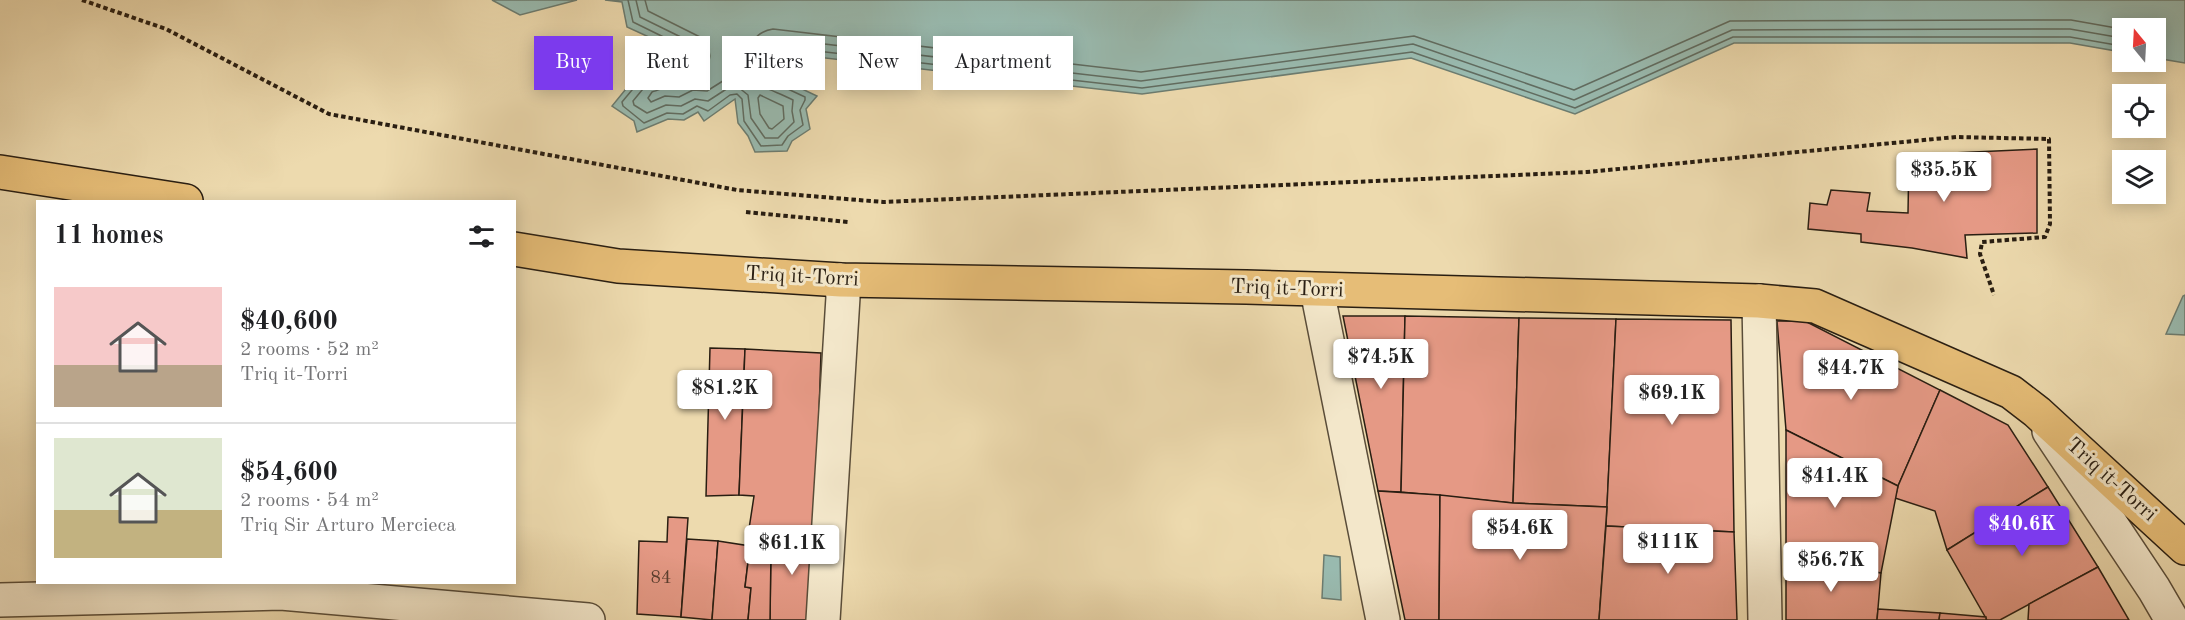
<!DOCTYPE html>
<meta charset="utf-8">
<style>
:root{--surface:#fff;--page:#f2f2f2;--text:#202124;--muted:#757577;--line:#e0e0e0;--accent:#7c3aed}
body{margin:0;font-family:"Old Standard TT",serif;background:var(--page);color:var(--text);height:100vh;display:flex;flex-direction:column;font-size:22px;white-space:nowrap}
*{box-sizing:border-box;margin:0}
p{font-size:20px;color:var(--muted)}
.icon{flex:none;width:33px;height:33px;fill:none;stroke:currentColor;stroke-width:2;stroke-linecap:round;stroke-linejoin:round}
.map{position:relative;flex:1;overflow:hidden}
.sheet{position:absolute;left:36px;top:200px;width:480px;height:384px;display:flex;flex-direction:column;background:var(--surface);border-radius:0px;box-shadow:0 3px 15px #0003}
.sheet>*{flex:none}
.guide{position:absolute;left:534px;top:36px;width:570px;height:54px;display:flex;gap:12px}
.needle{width:39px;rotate:342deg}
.controls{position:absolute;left:2112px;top:18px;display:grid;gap:12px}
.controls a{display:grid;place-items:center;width:54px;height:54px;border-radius:0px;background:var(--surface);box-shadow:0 3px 15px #0003;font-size:30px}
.price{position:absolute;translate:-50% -51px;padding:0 14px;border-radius:6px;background:#fff;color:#222;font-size:20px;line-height:39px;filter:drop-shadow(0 2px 3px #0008)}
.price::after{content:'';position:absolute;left:50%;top:36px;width:18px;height:14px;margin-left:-9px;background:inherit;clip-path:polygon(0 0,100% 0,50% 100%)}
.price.selected{background:var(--accent);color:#fff}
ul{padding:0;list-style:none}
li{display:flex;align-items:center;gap:18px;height:150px;padding:0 18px}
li+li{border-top:2px solid var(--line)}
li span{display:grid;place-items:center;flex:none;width:168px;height:120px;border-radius:0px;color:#555}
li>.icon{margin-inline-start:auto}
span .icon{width:72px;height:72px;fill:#fffc;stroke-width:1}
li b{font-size:26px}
h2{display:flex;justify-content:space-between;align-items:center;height:72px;padding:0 18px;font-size:26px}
.chip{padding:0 21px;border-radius:0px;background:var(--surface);box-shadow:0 3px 15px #0003;font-size:21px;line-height:54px}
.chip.selected{background:var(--accent);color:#fff}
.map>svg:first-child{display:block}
</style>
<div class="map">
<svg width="2185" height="620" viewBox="0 0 2185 620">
<rect width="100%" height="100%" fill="#eddaae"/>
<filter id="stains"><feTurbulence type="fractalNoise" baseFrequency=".00333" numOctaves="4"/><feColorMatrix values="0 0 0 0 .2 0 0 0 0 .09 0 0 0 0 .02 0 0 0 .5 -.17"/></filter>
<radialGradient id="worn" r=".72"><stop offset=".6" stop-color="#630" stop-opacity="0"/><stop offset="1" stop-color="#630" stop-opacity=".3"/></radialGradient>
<g fill="#99baaf" stroke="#6c7c70" stroke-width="1.5">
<path d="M 492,0 L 577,0 L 520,15 Z"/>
<path d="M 605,0 L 2185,0 L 2185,63 L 2156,58 L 2156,28 L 2122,28 L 2122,52 L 2070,43 L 1734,43 L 1575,114 L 1411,58 L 1142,94 L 773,52 L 764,71 L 817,96 L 806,109 L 810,129 L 792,141 L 787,151 L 755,152 L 748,136 L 738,123 L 735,99 L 704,121 L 698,112 L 684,120 L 668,119 L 637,132 L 634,121 L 612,106 L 639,73 L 688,55 L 627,27 L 622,2 Z"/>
<path d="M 2185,295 L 2185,335 L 2166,334 L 2183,296 Z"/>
<path d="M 1324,555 L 1340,557 L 1341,600 L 1322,598 Z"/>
</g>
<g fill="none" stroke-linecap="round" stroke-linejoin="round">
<g stroke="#616c60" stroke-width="1.5">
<path d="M 628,0 L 633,22 L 688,49 L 692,55 L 687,62 L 642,78 L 622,102 L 623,106 L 644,123 L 667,113 L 683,114 L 697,106 L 708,111 L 730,95 L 737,94 L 742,99 L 744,121 L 761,146 L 782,145 L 788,136 L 803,125 L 800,110 L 805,100 L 805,97 L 762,77 C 754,68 764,50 773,46 L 1142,88 L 1412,52 L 1575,108 L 1733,37 L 2070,37 L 2122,46"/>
<path d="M 636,0 L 640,17 L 693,43 C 702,51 701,61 692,69 L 647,84 L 633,101 L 634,105 L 647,113 L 666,105 L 681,106 L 695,99 L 708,101 L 728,88 L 738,87 L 748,95 L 751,118 L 765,138 L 778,138 L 794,122 L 792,111 L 793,100 C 770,87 740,87 757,54 C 761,45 763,40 773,38 L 1141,81 L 1413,44 L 1574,100 L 1732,30 L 2070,29 L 2122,38"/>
<path d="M 645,0 L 648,11 L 700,37 C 733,71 674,84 652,92 L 648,98 L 651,102 L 665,96 L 679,97 L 693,90 L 707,91 L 726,79 L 740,77 C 746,59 747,33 773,29 L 1141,72 L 1414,36 L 1574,90 L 1730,21 L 2071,20 L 2122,29"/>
<path d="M 760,95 L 783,106 L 784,119 L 772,129 L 769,128 L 760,114 L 758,98 Z"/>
</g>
</g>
<g fill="#e59985" stroke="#291e12" stroke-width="1.5">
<path d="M 2037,149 L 2037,233 L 1965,235 L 1967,258 L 1912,248 L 1861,242 L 1861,234 L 1808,229 L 1810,203 L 1827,205 L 1831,190 L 1870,193 L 1867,211 L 1908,213 L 1909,155 Z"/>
<path d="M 1343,316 L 1405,316 L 1401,492 L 1378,491 Z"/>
<path d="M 1405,316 L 1519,318 L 1513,503 L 1401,492 Z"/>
<path d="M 1519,318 L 1616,319 L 1607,507 L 1513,503 Z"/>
<path d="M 1616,319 L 1731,320 L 1734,532 L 1606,526 Z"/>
<path d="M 1777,321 L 1805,321 L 1940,390 L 1898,486 L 1786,430 Z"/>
<path d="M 710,348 L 745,349 L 739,495 L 706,496 Z"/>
<path d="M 745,349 L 821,353 L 815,534 L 771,533 L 749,529 L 754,496 L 739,495 Z"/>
<path d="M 1940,390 L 2008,425 L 2048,487 L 1947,550 L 1935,511 L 1895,498 L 1898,486 Z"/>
<path d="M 1786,430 L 1898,486 L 1881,573 L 1786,559 Z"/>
<path d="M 2048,487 L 2098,567 L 2000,620 L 1987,620 L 1947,550 Z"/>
<path d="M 1378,491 L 1440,495 L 1439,620 L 1405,620 Z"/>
<path d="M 1440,495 L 1513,503 L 1607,507 L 1599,620 L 1439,620 Z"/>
<path d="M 668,517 L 688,518 L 681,617 L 637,614 L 639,541 L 667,542 Z"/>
<path d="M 1606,526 L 1734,532 L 1737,620 L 1599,620 Z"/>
<path d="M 771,533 L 815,534 L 811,620 L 770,620 Z"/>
<path d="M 687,539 L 718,541 L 712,620 L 681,617 Z"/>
<path d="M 718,541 L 750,546 L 745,587 L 751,588 L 748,620 L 712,620 Z"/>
<path d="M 749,554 L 771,554 L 770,620 L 748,620 L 751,588 L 745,587 Z"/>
<path d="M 1786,559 L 1881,573 L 1877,620 L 1786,620 Z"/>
<path d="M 2098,567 L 2129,620 L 2028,620 L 2029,604 Z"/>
<path d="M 1878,609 L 1940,613 L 1939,620 L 1877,620 Z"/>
<path d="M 1940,613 L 1986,617 L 1986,620 L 1939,620 Z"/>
</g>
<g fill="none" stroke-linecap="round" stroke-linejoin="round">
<g stroke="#5a4d39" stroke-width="36">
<g id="minor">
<path d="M 1317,290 L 1383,620"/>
<path d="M 1759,301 L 1765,620"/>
<path d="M 2049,431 L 2154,589 L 2172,620"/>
<path d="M 0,600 L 281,593 L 588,620"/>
<path d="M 823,620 L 843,297 L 841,280"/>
</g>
</g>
<g stroke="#291e12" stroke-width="36">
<g id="major">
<path d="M 0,172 L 186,201"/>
<path d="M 514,249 L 618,266 L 841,280 L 1246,287 L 1759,301 L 1815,306 L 2011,392 L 2037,412 L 2185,548"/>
</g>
</g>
<g stroke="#291e12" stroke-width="4" stroke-dasharray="4.5 3" stroke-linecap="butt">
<path d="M 82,0 L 166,29 L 329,114 L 737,190 L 883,202 L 1587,172 L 1956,137 L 2049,139 L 2050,224 L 2045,237 L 1982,242 L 1980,254 L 1994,295"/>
<path d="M 746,212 L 848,222"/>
</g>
<use href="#minor" stroke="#f3e7ca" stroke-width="33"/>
<use href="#major" stroke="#e6bd77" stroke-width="33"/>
</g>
<g text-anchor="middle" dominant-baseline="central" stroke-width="6" stroke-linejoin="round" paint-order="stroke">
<g font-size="18" fill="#583d2f">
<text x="661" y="578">84</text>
</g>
<g font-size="21" fill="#291e12" stroke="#f3e7ca">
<text transform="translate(802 277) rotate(3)">Triq it-Torri</text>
<text transform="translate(1287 289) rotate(2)">Triq it-Torri</text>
<text transform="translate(2111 480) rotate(42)">Triq it-Torri</text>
</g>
</g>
<rect width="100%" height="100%" filter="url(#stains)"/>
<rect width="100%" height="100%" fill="url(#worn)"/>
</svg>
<div class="controls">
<a><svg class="needle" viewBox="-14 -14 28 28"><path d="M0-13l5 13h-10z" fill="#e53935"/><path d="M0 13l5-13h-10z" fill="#757577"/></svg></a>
<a><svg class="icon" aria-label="locate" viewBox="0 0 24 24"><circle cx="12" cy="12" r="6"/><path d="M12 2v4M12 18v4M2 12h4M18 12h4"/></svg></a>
<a><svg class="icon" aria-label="layers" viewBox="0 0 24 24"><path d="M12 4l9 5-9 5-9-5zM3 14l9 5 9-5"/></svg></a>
</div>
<b class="price" style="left:1944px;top:203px">$35.5K</b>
<b class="price" style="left:1381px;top:390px">$74.5K</b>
<b class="price" style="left:1851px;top:401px">$44.7K</b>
<b class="price" style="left:725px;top:421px">$81.2K</b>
<b class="price" style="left:1672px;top:426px">$69.1K</b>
<b class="price" style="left:1835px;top:509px">$41.4K</b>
<b class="price selected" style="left:2022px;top:557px">$40.6K</b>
<b class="price" style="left:1520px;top:561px">$54.6K</b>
<b class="price" style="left:1668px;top:575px">$111K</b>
<b class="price" style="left:792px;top:576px">$61.1K</b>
<b class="price" style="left:1831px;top:593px">$56.7K</b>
<div class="guide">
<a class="chip selected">Buy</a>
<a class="chip">Rent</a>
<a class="chip">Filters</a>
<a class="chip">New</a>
<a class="chip">Apartment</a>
</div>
<section class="sheet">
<h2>11 homes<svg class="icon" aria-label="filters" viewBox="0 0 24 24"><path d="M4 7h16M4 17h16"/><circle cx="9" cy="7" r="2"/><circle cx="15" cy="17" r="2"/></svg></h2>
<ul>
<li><span style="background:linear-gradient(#f6c9c9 65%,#b9a48a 0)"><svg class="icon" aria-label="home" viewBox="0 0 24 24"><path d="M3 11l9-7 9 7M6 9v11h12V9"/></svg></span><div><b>$40,600</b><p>2 rooms · 52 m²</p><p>Triq it-Torri</p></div></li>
<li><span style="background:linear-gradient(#dfe7d0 60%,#c2b280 0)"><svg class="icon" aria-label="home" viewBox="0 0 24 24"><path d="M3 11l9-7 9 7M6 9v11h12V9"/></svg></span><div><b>$54,600</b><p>2 rooms · 54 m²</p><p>Triq Sir Arturo Mercieca</p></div></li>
</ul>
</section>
</div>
